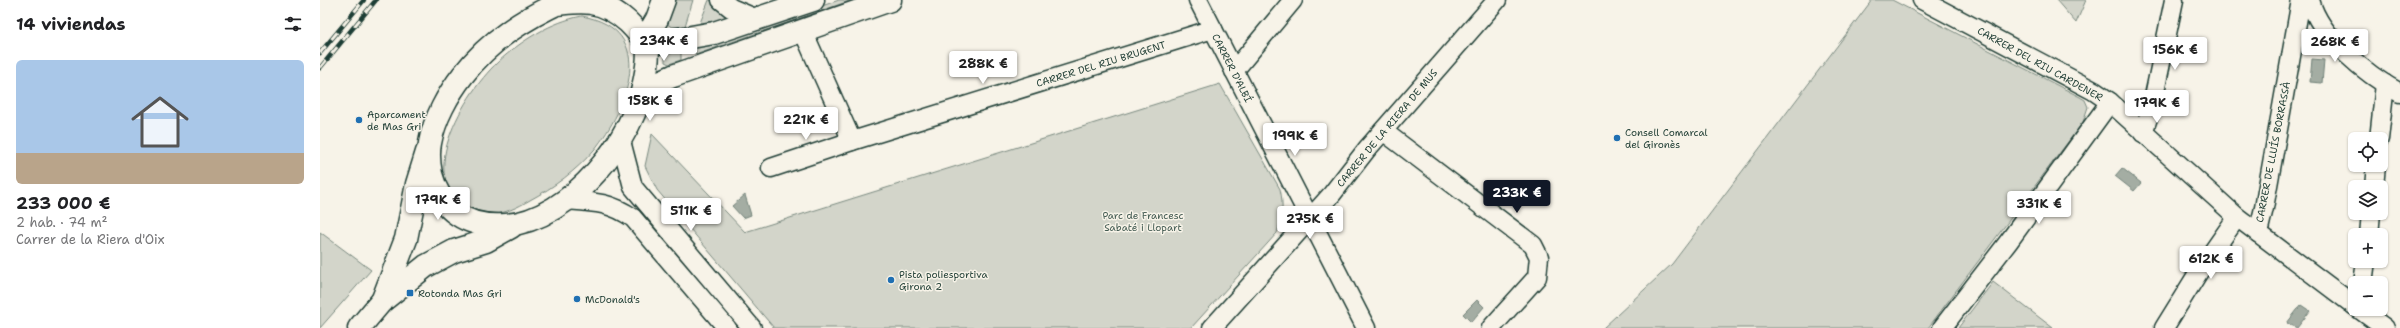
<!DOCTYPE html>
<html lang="es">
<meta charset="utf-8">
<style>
:root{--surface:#fff;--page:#f6f6f6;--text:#202124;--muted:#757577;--accent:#111827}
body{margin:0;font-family:"Shantell Sans",sans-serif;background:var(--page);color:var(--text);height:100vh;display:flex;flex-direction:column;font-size:15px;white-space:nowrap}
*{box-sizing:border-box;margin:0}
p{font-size:13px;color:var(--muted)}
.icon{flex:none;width:22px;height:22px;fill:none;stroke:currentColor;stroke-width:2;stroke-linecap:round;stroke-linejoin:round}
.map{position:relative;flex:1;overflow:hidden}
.sheet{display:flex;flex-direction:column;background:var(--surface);width:320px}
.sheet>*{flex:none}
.fabs{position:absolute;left:2028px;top:132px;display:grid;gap:8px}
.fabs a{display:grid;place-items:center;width:40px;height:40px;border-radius:6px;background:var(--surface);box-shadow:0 1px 3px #0004;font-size:20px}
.price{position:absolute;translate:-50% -34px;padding:0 9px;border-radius:4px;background:#fff;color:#222;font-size:13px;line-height:26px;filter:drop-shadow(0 1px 2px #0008)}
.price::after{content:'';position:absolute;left:50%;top:24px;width:12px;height:9px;margin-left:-6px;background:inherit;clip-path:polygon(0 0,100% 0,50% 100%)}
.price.on{background:var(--accent);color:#fff}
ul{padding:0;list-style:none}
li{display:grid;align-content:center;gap:8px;height:212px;padding:0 16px}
li span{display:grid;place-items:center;height:124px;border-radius:6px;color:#555}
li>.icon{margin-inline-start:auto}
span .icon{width:72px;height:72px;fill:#fffc;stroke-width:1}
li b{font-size:17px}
h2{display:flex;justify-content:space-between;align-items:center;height:48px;padding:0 16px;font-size:17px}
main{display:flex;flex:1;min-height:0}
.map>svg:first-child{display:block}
</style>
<main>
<section class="sheet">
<h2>14 viviendas<svg class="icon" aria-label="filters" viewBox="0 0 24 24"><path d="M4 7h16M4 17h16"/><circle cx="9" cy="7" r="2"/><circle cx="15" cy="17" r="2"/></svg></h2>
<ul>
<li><span style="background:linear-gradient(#a9c7e8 75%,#b9a48a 0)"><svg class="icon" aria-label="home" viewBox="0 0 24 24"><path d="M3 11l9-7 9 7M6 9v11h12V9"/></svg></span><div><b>233 000 €</b><p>2 hab. · 74 m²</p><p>Carrer de la Riera d'Oix</p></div></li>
</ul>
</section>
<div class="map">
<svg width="2080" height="328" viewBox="0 0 2080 328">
<rect width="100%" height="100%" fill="#f7f3e8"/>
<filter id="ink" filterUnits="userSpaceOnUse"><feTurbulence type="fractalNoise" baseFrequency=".025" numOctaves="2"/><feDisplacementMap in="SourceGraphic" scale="8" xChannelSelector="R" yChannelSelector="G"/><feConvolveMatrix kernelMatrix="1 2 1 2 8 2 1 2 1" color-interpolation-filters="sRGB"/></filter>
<g filter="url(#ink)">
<g fill="#d3d5ca" stroke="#79897f">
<path d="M 355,0 L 373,0 L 365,26 L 352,27 L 347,24 Z"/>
<path d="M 389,0 L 393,0 L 410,16 L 397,21 L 380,23 Z"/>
<path d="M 519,0 L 532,0 L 375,55 L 376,46 L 397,43 Z"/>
<path d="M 1552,0 L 1572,0 L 1760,97 L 1765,100 L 1768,107 L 1763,122 L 1608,328 L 1283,328 L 1352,264 Z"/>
<path d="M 1736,0 L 1766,0 L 1756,23 Z"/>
<path d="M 262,16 C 339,30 308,108 274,150 C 256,171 234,187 210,200 C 198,207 182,216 167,213 C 83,197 141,96 178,62 C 202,40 231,22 262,16 Z"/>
<path d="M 361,48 L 361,60 L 349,64 L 345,62 L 345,52 Z"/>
<path d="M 900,84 L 960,189 C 964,206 962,217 957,233 L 871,328 L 454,328 L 337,190 L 325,166 L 332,134 L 425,232 Z"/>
<path d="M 0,232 L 51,270 L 0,328 Z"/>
<path d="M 1673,282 L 1733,328 L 1638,328 Z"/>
</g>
<g fill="#a4ada3" stroke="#6f8077">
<path d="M 1992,59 L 2004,60 L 2002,83 L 1990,82 Z"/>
<path d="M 1802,168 L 1821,183 L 1814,191 L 1795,176 Z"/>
<path d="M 425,195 L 431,215 L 423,218 L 412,206 Z"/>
<path d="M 1157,300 L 1164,307 L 1151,322 L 1143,314 Z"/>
<path d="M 1981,305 L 1990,311 L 1977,328 L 1967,323 Z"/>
</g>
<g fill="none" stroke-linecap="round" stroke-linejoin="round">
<g stroke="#1f3d34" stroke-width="21">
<g id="street">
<path d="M 401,0 L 411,8 L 437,19"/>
<path d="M 878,0 L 1046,328"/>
<path d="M 1602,0 L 1774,91 L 1790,102 L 1917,217 L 2035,306"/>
<path d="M 1990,0 C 2000,38 2047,75 2080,93"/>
<path d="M 483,31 L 532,141 L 893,29"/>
<path d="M 914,71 L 973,0"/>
<path d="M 1063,131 L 1213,245 L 1219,257 L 1217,277 L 1171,328"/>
<path d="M 1823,133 L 1832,106 L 1854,0"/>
<path d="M 2059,139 L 2065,84"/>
<path d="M 301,141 L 313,187 L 432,328"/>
<path d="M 451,168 L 532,141"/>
<path d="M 2054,187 L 2056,165"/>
<path d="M 246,200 C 274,202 290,202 313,218 L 407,328"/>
<path d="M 1938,233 L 1944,208 L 1981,0"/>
<path d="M 2049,235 L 2051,213"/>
<path d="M 2043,283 L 2046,261"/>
<path d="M 2039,309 L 2065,328"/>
<path d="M 892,328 L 1012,194 L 1047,149 L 1177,0"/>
<path d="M 1622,328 L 1689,241 L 1790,102"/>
<path d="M 1844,328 L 1880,270 L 1917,217"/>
</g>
</g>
<g stroke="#1f3d34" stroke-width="25">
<g id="secondary">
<path d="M 237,4 C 248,3 260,1 271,3 C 285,5 298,13 308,22 C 314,28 324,38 327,47 C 329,56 327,68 325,78 C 315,138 251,220 186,225 C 148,228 121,212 111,174 C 109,164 108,154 110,143 C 114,120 128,94 143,75 C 170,40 205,18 245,0"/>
<path d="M 324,41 L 337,19 L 344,0"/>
<path d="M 326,45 L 394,33 L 493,0"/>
<path d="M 323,89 L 353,76 L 570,0"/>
<path d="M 63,299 L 86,239 L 97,184 L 107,152"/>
<path d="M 39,328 L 61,302 L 106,266 L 134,251 L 166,241 L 191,227"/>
</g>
</g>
<use href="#street" stroke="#f7f3e8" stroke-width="18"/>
<use href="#secondary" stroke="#f7f3e8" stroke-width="22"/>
<g stroke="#1f3d34" stroke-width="4.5">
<g id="rail">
<path d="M 0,53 L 44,0"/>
<path d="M 0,68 L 56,0"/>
</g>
</g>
<use href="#rail" stroke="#f7f3e8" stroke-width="3" stroke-dasharray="9" stroke-linecap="butt"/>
</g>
</g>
<g fill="#1f6fb2" stroke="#f7f3e8" stroke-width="1.5">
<circle cx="39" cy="120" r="4"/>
<circle cx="1297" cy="138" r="4"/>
<circle cx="571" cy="280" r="4"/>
<rect x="86" y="289" width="8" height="8" rx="2"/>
<circle cx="257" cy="299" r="4"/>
</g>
<g text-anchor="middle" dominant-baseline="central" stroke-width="3" stroke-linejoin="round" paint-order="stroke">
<g font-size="10" fill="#1f3d34" stroke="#f7f3e8">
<text transform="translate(781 64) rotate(-17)">CARRER DEL RIU BRUGENT</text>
<text transform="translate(1720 64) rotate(29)">CARRER DEL RIU CARDENER</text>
<text transform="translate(912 68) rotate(63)">CARRER D'ALBÍ</text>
<text transform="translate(1067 128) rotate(-50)">CARRER DE LA RIERA DE MUS</text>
<text transform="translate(1953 152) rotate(-79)">CARRER DE LLUÍS BORRASSÀ</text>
</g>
<g font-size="10" fill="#1f3d34" stroke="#f7f3e8" text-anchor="start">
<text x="47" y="114">Aparcament<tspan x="47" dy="12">de Mas Gri</tspan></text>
<text x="1305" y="132">Consell Comarcal<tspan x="1305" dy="12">del Gironès</tspan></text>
<text x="579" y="274">Pista poliesportiva<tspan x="579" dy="12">Girona 2</tspan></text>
<text x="98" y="293">Rotonda Mas Gri</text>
<text x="265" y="299">McDonald's</text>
</g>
<g font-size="10" fill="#435b52" stroke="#f7f3e8">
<text x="823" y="215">Parc de Francesc<tspan x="823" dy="12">Sabaté i Llopart</tspan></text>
</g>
</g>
</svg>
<div class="fabs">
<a><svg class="icon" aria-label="locate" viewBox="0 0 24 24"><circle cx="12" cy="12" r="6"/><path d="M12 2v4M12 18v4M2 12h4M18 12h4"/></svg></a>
<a><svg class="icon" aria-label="layers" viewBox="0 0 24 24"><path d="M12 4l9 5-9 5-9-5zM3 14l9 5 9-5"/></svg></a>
<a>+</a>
<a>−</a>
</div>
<b class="price" style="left:344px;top:62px">234K €</b>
<b class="price" style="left:2015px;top:63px">268K €</b>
<b class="price" style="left:1855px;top:71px">156K €</b>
<b class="price" style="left:663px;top:85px">288K €</b>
<b class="price" style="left:330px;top:122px">158K €</b>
<b class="price" style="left:1837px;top:124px">179K €</b>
<b class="price" style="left:486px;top:141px">221K €</b>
<b class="price" style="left:975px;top:157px">199K €</b>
<b class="price on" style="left:1197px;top:214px">233K €</b>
<b class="price" style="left:118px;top:221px">179K €</b>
<b class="price" style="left:1719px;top:225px">331K €</b>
<b class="price" style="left:371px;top:232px">511K €</b>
<b class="price" style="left:990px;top:240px">275K €</b>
<b class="price" style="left:1891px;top:280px">612K €</b>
</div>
</main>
